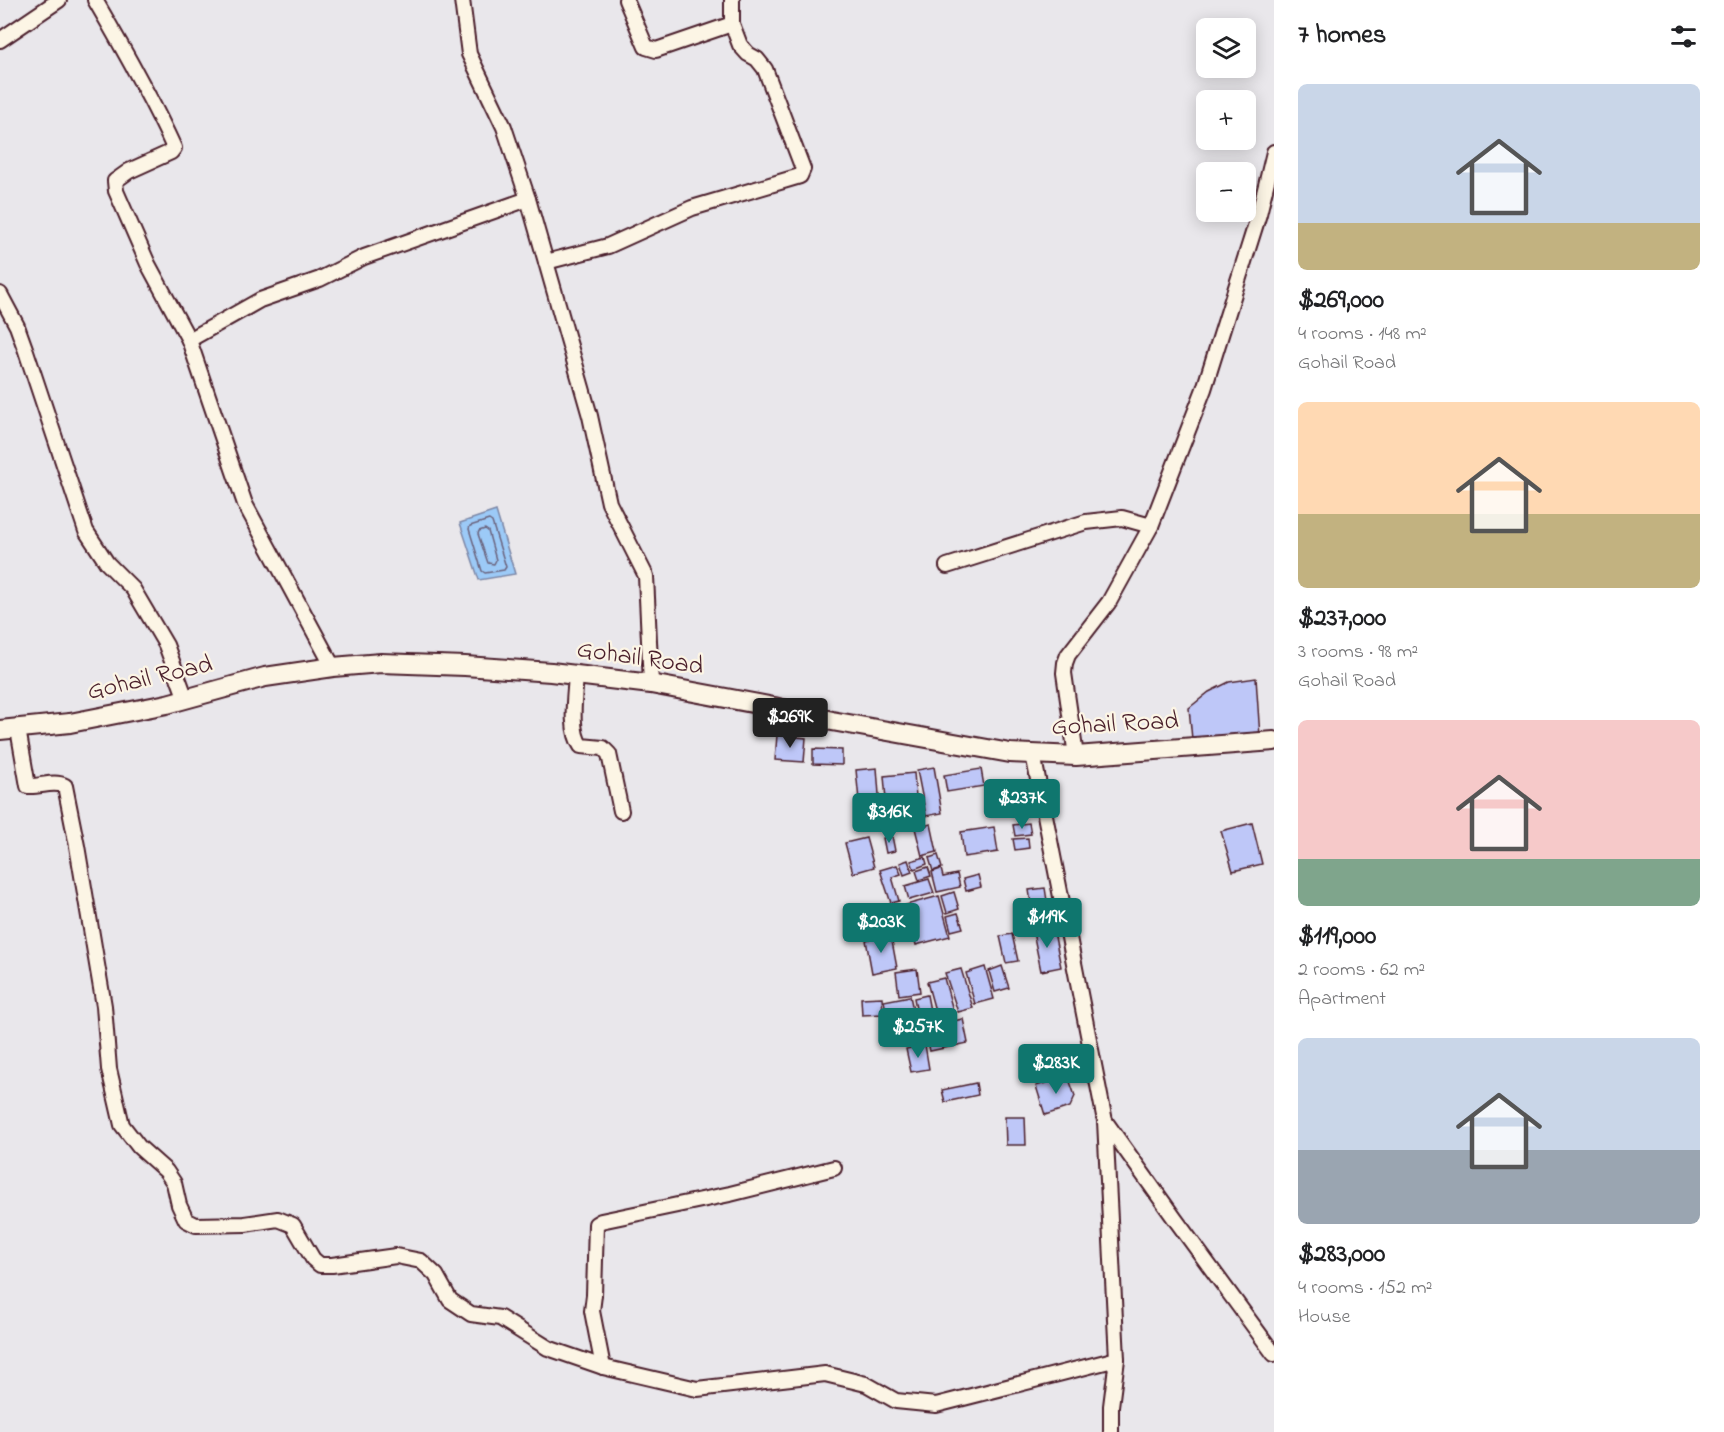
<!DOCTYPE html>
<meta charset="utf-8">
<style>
:root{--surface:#fff;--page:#f2f2f2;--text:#202124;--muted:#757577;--accent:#0f766e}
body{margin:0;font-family:"Indie Flower",sans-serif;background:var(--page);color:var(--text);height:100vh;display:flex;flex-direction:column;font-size:22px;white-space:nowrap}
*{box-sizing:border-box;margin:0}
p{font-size:20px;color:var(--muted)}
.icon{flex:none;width:33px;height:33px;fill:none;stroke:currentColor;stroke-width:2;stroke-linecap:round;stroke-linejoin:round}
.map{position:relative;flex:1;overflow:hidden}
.side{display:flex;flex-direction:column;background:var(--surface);width:450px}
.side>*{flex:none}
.controls{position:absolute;left:1196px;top:18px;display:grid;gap:12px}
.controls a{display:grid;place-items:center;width:60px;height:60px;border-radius:9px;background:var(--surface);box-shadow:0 3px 15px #0003;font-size:30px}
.price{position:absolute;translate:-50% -51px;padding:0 14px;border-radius:6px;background:var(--accent);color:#fff;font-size:20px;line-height:39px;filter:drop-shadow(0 2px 3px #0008)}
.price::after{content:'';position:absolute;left:50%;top:36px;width:18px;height:14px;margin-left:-9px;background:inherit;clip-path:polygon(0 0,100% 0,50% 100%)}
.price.active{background:#222;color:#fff}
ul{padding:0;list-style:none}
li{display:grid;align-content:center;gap:12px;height:318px;padding:0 24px}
li span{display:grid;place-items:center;height:186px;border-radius:9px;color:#555}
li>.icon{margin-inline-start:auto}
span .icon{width:108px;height:108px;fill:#fffc;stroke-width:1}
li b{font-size:26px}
h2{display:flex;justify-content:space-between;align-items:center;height:72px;padding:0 24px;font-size:26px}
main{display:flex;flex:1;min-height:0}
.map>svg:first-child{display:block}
</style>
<main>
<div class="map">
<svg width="1274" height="1432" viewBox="0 0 1274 1432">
<rect width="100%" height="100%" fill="#e9e7eb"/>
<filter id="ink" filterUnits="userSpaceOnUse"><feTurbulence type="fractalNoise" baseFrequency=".0167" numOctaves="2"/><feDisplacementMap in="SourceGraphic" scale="12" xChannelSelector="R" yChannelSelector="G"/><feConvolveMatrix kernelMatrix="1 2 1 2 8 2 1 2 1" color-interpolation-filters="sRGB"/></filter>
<g filter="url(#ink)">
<path fill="#9ccaf7" stroke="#7b86a5" stroke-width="1.5" d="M 496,511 L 515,574 L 479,580 L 460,523 Z"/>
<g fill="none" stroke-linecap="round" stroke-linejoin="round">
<g stroke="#6b637d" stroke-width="1.5">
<path d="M 489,520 L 492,522 L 506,567 L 504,570 L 485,573 L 482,571 L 469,529 L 470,526 Z"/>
<path d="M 485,529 L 488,531 L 496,560 L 494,564 L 488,563 L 478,534 L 479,531 Z"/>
</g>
</g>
<g fill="#bec7f8" stroke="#4a1f2b" stroke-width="1.5">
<path d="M 1256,678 L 1260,737 L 1192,739 L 1189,708 L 1209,692 L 1229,682 Z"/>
<path d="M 777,735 L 806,738 L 804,762 L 775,760 Z"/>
<path d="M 813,749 L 842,750 L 842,765 L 813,764 Z"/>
<path d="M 934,767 L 942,813 L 926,816 L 917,770 Z"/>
<path d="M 877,768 L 880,808 L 860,810 L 856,770 Z"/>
<path d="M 981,769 L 984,786 L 947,792 L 944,775 Z"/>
<path d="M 914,773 L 918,821 L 888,823 L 884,776 Z"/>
<path d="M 884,810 L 886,827 L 866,829 L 864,813 Z"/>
<path d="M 1029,823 L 1031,834 L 1015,836 L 1013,825 Z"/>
<path d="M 1252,823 L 1262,864 L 1233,871 L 1221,831 Z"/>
<path d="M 931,824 L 937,852 L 922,856 L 915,828 Z"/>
<path d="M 994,827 L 998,852 L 964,857 L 961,832 Z"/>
<path d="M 892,836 L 895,851 L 886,853 L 883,838 Z"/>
<path d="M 866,838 L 874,867 L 853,873 L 845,843 Z"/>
<path d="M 1028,838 L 1029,848 L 1015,850 L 1013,839 Z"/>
<path d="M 938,855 L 942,868 L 933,871 L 929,858 Z"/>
<path d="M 925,857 L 927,864 L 914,869 L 911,861 Z"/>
<path d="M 908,860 L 912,872 L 904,875 L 900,863 Z"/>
<path d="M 897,865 L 901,874 L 892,877 L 899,901 L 891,903 L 880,870 Z"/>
<path d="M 928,867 L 931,876 L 919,880 L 916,871 Z"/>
<path d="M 941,869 L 943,877 L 957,874 L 960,887 L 937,892 L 932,872 Z"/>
<path d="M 978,875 L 981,887 L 966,891 L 963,879 Z"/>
<path d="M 929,879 L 934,893 L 909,900 L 905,886 Z"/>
<path d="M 1045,888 L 1048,907 L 1032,909 L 1029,890 Z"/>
<path d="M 954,892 L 959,909 L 947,913 L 942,896 Z"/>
<path d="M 939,896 L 950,936 L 916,945 L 906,905 Z"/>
<path d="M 1037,908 L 1041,914 L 1050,912 L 1052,923 L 1032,927 L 1029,910 Z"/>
<path d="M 958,913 L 963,928 L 951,931 L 947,916 Z"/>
<path d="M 1053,927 L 1061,967 L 1041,971 L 1033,932 Z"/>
<path d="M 1012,934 L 1018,961 L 1006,963 L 1000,936 Z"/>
<path d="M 891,936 L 897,968 L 872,973 L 866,940 Z"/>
<path d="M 1002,966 L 1009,988 L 995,992 L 989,971 Z"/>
<path d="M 985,967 L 994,999 L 975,1004 L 966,973 Z"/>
<path d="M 917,969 L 920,992 L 899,995 L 896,972 Z"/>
<path d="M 961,969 L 973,1008 L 958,1012 L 945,973 Z"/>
<path d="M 944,978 L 954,1014 L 937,1018 L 927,982 Z"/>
<path d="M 927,995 L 931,1016 L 918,1019 L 914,998 Z"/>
<path d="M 910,996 L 916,1024 L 890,1029 L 884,1001 Z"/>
<path d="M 882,997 L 883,1014 L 862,1015 L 861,998 Z"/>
<path d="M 963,1019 L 968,1043 L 930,1051 L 925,1027 Z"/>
<path d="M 925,1045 L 929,1069 L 911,1072 L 906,1049 Z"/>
<path d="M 1068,1076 L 1075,1096 L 1070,1107 L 1045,1115 L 1036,1086 Z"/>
<path d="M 976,1083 L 978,1095 L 945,1102 L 942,1090 Z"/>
<path d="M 1005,1117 L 1025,1117 L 1026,1145 L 1006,1145 Z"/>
</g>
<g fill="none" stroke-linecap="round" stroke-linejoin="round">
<g stroke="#4a1f2b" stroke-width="18">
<g id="minor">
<path d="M 95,0 C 123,48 151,97 174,148 L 171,152 L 129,171 L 115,181 L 116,191 L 148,264 L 189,340 L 245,504 L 333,667"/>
<path d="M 462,0 L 469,54 L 504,127 L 528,199 L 590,416 L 609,503 L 646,576 L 651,684"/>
<path d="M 626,0 L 646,47 L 656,50 L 732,24"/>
<path d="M 0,40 L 59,0"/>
<path d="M 546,262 L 608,246 L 692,208 L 800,176 L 803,169 L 765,69 L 757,59 L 748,54 L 740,45 L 732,24 L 732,0"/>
<path d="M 0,294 L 17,326 L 26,351 L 86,531 L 107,563 L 133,589 L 166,645 L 186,699"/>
<path d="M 189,340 L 260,300 L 320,279 L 364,257 L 528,199"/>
<path d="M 947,566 L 1086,522 L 1122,518 L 1151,526"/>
<path d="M 576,675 C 575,695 569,730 581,746 L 603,748 L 609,754 L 621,811"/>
<path d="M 18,729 L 28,786 C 41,787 54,780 65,786 L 77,846 L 104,1006 L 109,1069 L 122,1125 L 139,1147 L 166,1171 L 174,1183 L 179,1205 L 186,1220 L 196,1225 L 245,1224 L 278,1219 L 293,1225 L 313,1259 L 320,1265 L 332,1265 L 396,1256 L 421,1261 L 436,1275 L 450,1300 L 471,1314 L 500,1318 L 548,1348 L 603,1367 L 697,1389 L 825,1374 L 866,1384 L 896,1401 L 936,1405 L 1117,1359"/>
<path d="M 1033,754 L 1105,1121 L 1117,1359 L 1111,1406 L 1111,1432"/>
<path d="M 1076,756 L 1064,673 L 1065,663 L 1068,655 L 1109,602 L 1151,526 L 1204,389 L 1259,214 L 1274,152"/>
<path d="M 1105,1121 L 1175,1219 L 1274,1354"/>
<path d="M 603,1367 L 592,1311 L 594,1295 L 596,1224 L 601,1221 L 730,1194 L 834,1168"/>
</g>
</g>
<g stroke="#4a1f2b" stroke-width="22">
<path id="major" d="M 0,730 L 70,723 L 167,704 L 265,677 L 333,667 L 381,663 L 465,666 L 551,672 L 651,684 L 774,707 L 832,721 L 1010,753 L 1076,756 L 1274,741"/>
</g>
<use href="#minor" stroke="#fcf5e5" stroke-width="14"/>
<use href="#major" stroke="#fcf5e5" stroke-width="18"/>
</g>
</g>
<g text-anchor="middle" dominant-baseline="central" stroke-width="4.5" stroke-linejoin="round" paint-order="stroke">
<g font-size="26" fill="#4a1f2b" stroke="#fcf5e5">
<text transform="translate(640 659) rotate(8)">Gohail Road</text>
<text transform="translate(150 679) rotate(-13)">Gohail Road</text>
<text transform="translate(1115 725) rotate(-3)">Gohail Road</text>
</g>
</g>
</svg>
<div class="controls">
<a><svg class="icon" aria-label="layers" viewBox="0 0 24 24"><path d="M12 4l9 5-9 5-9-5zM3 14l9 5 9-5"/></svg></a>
<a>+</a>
<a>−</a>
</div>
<b class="price active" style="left:790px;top:749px">$269K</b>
<b class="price" style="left:1022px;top:830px">$237K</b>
<b class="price" style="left:889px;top:844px">$316K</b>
<b class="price" style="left:1047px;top:949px">$119K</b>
<b class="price" style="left:881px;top:954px">$203K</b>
<b class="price" style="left:918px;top:1059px">$257K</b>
<b class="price" style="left:1056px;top:1095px">$283K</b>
</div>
<section class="side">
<h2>7 homes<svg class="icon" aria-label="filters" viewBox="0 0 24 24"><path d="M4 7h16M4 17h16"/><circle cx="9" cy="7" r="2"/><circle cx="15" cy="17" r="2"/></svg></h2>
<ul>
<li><span style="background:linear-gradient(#c9d6e8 75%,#c2b280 0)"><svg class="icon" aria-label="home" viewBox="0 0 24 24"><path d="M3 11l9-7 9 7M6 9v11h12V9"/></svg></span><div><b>$269,000</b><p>4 rooms · 148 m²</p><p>Gohail Road</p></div></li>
<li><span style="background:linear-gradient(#ffd9b3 60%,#c2b280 0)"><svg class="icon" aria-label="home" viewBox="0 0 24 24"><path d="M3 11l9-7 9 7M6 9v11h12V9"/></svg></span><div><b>$237,000</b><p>3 rooms · 98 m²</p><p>Gohail Road</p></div></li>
<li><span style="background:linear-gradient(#f6c9c9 75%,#7fa58c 0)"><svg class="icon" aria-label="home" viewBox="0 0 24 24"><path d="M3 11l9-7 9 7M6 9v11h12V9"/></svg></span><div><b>$119,000</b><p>2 rooms · 62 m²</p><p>Apartment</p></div></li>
<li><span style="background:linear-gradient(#c9d6e8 60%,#9aa5b1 0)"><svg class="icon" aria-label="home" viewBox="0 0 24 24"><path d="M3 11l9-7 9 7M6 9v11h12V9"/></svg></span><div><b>$283,000</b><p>4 rooms · 152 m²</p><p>House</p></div></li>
</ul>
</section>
</main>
